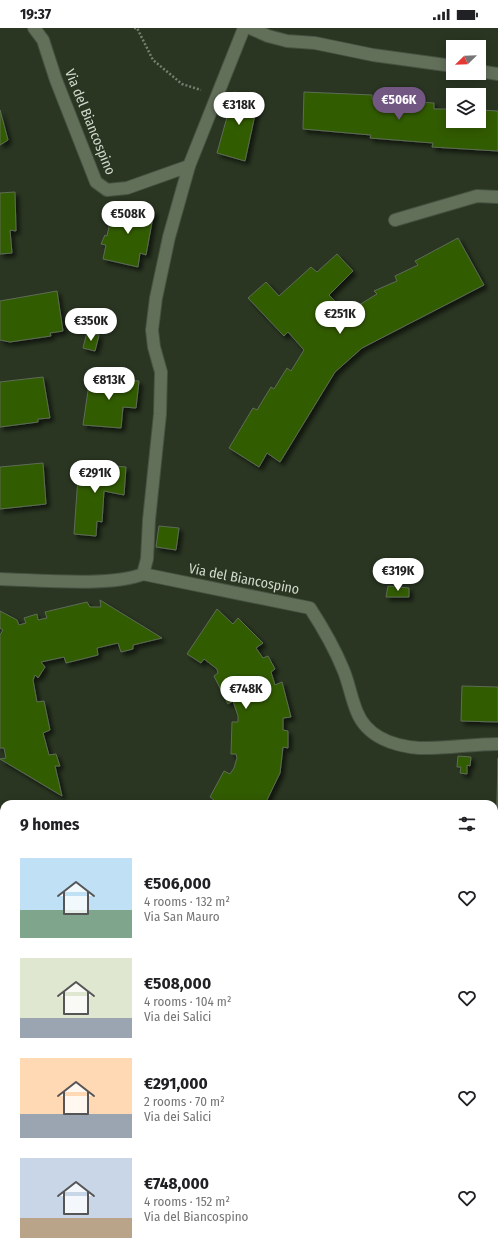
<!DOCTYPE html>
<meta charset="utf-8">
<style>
:root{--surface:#fff;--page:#f6f6f6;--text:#202124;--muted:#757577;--accent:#735783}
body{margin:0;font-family:"Fira Sans Condensed",sans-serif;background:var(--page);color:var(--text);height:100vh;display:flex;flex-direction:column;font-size:15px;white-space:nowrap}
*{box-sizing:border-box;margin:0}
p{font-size:13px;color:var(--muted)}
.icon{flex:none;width:22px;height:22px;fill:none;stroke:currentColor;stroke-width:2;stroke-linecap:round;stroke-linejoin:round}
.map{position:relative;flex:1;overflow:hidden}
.details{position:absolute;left:0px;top:772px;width:498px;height:456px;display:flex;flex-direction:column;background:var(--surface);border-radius:12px 12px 0 0;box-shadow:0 2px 10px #0003}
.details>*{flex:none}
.needle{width:26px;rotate:247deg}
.buttons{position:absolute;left:446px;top:12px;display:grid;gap:8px}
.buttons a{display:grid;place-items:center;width:40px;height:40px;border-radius:0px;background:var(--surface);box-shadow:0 2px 10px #0003;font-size:20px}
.price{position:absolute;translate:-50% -34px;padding:0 9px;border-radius:14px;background:#fff;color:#222;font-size:13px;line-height:26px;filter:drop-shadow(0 1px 2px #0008)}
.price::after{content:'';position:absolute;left:50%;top:24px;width:12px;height:9px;margin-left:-6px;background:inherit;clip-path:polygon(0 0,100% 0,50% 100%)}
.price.selected{background:var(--accent);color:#fff}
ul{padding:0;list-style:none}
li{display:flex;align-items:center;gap:12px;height:100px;padding:0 20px}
li span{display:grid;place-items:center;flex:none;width:112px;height:80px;border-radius:0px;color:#555}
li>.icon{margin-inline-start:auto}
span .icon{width:48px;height:48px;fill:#fffc;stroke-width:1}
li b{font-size:17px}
h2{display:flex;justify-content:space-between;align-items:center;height:48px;padding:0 20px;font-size:17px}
.status{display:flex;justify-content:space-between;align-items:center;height:28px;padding:0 20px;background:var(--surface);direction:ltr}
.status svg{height:11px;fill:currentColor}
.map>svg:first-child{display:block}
</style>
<div class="status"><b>19:37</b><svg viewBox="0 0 49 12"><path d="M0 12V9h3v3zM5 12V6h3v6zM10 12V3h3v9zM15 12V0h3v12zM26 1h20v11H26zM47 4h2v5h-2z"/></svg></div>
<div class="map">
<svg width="498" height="1228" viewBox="0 0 498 1228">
<defs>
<filter id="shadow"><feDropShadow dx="3.5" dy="3.5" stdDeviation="2" flood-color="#0009"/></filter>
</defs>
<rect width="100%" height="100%" fill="#2a3622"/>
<path fill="#425c31" d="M 498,1166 L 498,1228 L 423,1228 L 428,1224 L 494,1224 L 494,1169 Z"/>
<g fill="#305b01" stroke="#5e6c56" filter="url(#shadow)">
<path d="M 234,64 L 259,68 L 245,133 L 217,125 Z"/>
<path d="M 304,64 L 372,67 L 372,71 L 434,75 L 434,81 L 453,81 L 453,93 L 479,93 L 479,82 L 498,83 L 498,123 L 432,119 L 433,115 L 370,110 L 371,107 L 303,101 Z"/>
<path d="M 0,82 L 8,112 L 0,117 Z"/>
<path d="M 15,164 L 16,203 L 10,202 L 12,225 L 0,226 L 0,165 Z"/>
<path d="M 118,176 L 154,183 L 146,227 L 140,225 L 138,239 L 103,231 L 106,217 L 101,216 L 105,207 L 107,208 L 113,180 L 117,181 Z"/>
<path d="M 458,210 L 484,257 L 362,320 L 335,344 L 280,434 L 267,425 L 259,439 L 229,420 L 253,380 L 257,382 L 271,359 L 274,361 L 287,340 L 291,343 L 304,322 L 288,304 L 284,308 L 248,270 L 266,254 L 279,268 L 311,239 L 317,244 L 337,226 L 353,243 L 329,267 L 346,285 L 377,266 L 374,263 L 397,253 L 395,248 L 418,237 L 415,233 Z"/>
<path d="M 57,263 L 63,303 L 50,305 L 51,308 L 10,314 L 0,312 L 0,273 Z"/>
<path d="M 87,304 L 99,307 L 95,323 L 83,320 Z"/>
<path d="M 43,349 L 50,390 L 38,391 L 38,394 L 0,399 L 0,354 Z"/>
<path d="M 90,349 L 139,353 L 136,380 L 123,379 L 121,400 L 83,397 Z"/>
<path d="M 43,435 L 46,476 L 0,481 L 0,439 Z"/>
<path d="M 79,435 L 126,439 L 124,467 L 104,463 L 102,494 L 97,493 L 96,508 L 74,506 Z"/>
<path d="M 159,498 L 179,500 L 176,522 L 156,519 Z"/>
<path d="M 388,558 L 409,560 L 409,569 L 386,569 Z"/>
<path d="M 100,572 L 162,610 L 133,617 L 133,621 L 121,624 L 118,615 L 97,620 L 98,627 L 66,635 L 64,629 L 41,634 L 45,639 L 38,650 L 35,647 L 33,652 L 37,674 L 44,673 L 50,702 L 43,705 L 49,727 L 56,726 L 60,738 L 55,738 L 62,768 L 0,731 L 6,730 L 4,720 L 0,720 L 0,607 L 3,602 L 0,600 L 0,583 L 17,592 L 19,597 L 26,595 L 24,590 L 37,586 L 38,592 L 47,590 L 45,584 L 87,574 L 90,579 L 101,579 Z"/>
<path d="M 217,581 L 233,596 L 238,590 L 263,615 L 256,620 L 263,630 L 268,628 L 275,641 L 271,644 L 275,657 L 282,654 L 291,689 L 283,690 L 283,702 L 288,703 L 288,720 L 283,719 L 280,745 L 265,776 L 211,776 L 214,772 L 210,769 L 224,743 L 230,746 L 234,740 L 237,730 L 236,726 L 231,726 L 232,694 L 238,694 L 238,688 L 233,673 L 228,676 L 214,648 L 218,645 L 217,641 L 204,631 L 201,635 L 187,626 Z"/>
<path d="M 462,658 L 498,659 L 498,694 L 461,693 Z"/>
<path d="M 458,728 L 471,729 L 470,738 L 467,737 L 467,746 L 460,745 L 461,739 L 457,739 Z"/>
<path d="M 498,730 L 498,903 L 494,903 Z"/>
<path d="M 494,950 L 498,950 L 498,986 L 494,985 Z"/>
<path d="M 4,1210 L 4,1224 L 28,1224 L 30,1227 L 38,1224 L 40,1228 L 0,1228 L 0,1213 Z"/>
<path d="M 184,1224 L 232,1224 L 235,1228 L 188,1228 Z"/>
</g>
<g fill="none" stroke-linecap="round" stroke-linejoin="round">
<g stroke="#475241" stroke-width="14">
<g id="minor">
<path d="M 34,0 L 43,12 L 56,52 L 96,154 L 107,162 L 127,160 L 189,138"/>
<path d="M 250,0 L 268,8 L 287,13 L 315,15 L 373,27 L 453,38"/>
<path d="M 479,43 L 498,46"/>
<path d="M 395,192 L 477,168 L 498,169"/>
<path d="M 143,546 L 147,531 L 149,492 L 160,386 L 161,344 L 154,319 L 152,302 L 156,270 L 169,209 L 189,138 L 244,0"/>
<path d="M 0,551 C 37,552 112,559 143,546 L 310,580 C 323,600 334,619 343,641 C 349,655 351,670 357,684 C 367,709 394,718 419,720 C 446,721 471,716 498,716"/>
<path d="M 494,917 L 498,917"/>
<path d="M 494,1005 L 498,1005"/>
<path d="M 495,1068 L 495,1130 L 498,1133"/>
<path d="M 0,1123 L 4,1129"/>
<path d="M 494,1153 L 498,1150"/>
<path d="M 71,1224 L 74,1228"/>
<path d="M 405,1228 L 410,1224"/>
</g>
</g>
<g stroke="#768070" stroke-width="2.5" stroke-dasharray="2 2" stroke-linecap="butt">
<path d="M 134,0 L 137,0 L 153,32 L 182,56 L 201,62"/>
<path d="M 495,1052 L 495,1023"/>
<path d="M 494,1215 L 498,1207"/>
<path d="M 489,1228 L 491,1224"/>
</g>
<use href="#minor" stroke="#62705a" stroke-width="12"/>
<path stroke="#929c8c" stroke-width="3" stroke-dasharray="8 4" stroke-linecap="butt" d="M 0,813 L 4,819"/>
</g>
<g text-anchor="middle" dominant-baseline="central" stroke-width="3" stroke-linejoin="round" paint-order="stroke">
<g font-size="14" fill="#d1d9cc" stroke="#2a3622">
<text transform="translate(90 94) rotate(68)">Via del Biancospino</text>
<text transform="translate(244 551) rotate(11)">Via del Biancospino</text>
</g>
</g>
</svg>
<div class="buttons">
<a><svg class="needle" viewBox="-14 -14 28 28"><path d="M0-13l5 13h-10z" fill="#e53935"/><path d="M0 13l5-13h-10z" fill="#757577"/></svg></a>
<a><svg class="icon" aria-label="layers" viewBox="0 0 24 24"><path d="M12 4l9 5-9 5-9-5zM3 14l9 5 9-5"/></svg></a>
</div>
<b class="price selected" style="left:399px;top:93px">€506K</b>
<b class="price" style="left:239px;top:98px">€318K</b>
<b class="price" style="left:128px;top:207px">€508K</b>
<b class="price" style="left:340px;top:307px">€251K</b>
<b class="price" style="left:91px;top:314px">€350K</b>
<b class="price" style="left:109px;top:373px">€813K</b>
<b class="price" style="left:95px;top:466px">€291K</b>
<b class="price" style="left:398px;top:564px">€319K</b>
<b class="price" style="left:246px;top:682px">€748K</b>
<section class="details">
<h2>9 homes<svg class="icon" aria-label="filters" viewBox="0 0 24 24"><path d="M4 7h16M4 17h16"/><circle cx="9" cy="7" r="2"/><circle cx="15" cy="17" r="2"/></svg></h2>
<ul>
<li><span style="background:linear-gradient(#bfe0f5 65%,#7fa58c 0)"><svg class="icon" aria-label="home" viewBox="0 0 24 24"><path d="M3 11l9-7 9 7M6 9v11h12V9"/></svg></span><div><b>€506,000</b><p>4 rooms · 132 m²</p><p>Via San Mauro</p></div><svg class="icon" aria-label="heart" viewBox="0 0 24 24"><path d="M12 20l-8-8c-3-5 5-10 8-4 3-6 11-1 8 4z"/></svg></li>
<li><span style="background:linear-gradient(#dfe7d0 75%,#9aa5b1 0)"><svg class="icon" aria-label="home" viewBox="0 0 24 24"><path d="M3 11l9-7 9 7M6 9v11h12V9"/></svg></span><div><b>€508,000</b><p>4 rooms · 104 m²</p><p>Via dei Salici</p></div><svg class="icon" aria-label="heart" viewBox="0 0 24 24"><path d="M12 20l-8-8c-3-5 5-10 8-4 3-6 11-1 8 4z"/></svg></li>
<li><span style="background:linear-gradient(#ffd9b3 70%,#9aa5b1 0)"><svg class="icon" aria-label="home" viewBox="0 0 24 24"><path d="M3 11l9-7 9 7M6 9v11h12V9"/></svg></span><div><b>€291,000</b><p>2 rooms · 70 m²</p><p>Via dei Salici</p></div><svg class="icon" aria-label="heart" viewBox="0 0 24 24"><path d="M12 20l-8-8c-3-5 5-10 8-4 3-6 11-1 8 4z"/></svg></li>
<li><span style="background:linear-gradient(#c9d6e8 75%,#b9a48a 0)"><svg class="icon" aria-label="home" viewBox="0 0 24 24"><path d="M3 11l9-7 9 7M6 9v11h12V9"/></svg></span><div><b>€748,000</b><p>4 rooms · 152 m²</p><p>Via del Biancospino</p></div><svg class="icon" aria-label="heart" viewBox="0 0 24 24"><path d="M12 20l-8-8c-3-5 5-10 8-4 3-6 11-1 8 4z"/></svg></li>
</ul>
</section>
</div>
